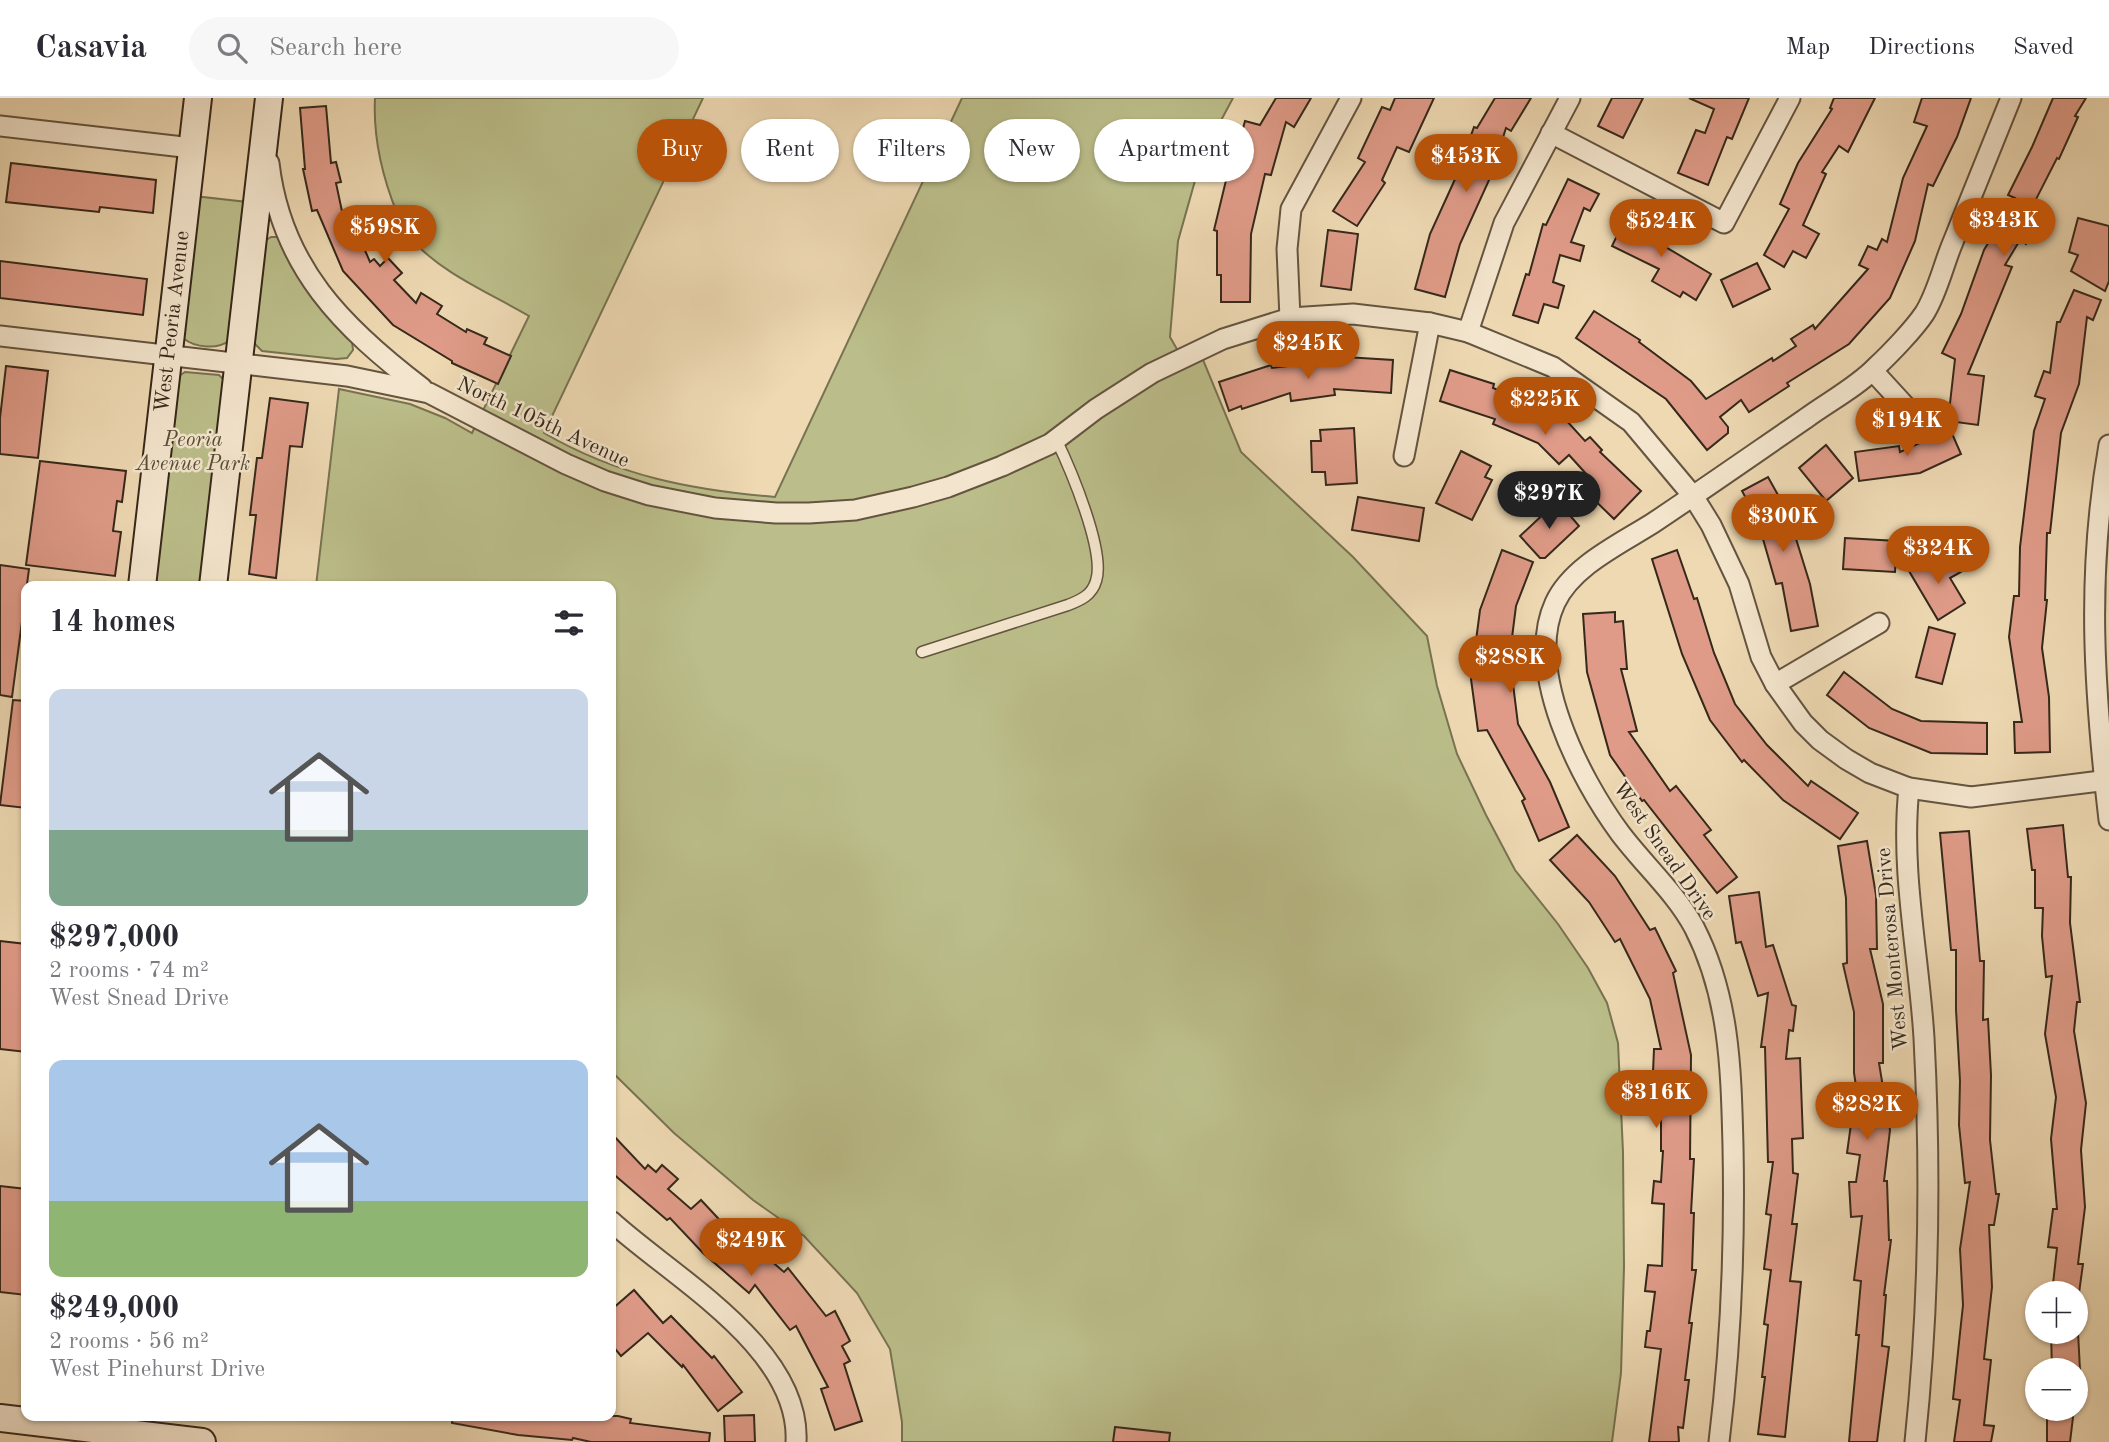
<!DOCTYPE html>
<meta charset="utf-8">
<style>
:root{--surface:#fff;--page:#f7f7f7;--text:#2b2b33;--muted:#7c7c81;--line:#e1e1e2;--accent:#b45309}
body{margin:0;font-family:"Old Standard TT",serif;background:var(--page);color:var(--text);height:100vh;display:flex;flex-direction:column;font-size:26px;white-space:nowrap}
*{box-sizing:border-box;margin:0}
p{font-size:23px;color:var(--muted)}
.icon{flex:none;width:38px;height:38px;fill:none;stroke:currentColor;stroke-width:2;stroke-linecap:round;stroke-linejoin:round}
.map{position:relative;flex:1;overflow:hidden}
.details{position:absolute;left:21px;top:483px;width:595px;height:840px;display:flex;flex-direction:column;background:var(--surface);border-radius:14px;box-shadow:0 2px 5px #0004}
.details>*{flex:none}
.top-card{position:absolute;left:637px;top:21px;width:665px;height:63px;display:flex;gap:14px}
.fabs{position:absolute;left:2025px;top:1183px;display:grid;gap:14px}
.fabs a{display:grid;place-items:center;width:63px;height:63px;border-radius:50%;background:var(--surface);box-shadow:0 2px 5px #0004;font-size:35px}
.price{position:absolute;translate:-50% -60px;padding:0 16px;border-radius:24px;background:var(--accent);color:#fff;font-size:23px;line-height:46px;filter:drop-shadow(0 2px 4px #0008)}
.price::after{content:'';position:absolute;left:50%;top:42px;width:21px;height:16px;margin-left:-10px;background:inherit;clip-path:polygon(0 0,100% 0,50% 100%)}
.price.active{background:#222;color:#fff}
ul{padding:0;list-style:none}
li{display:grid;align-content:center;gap:14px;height:371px;padding:0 28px}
li span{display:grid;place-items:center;height:217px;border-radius:14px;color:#555}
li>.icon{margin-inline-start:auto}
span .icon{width:126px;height:126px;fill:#fffc;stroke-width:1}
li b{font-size:30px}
h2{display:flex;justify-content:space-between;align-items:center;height:84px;padding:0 28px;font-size:30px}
.pill{padding:0 24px;border-radius:32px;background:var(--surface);box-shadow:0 2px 5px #0004;font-size:24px;line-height:63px}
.pill.active{background:var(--accent);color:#fff}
header{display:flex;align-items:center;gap:42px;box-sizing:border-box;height:98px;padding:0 35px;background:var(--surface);border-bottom:2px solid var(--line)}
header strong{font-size:33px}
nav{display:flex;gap:38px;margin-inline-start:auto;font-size:24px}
.search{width:490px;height:63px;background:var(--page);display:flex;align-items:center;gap:18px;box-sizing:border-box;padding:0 24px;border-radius:38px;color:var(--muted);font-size:26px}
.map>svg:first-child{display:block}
</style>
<header>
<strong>Casavia</strong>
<div class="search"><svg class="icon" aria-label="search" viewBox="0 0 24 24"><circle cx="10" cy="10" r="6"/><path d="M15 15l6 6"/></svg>Search here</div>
<nav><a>Map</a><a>Directions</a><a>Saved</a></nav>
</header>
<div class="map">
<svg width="2109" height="1344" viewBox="0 0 2109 1344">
<rect width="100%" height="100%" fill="#eed9b3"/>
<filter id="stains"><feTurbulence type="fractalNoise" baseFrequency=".00286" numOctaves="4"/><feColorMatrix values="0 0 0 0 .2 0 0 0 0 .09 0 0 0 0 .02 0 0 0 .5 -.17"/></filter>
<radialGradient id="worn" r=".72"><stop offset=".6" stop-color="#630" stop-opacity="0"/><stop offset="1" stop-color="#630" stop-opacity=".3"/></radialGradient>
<g fill="#bbbe8a" stroke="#787352" stroke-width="2">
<path d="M 375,0 L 703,0 L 544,335 C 618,378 691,392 775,399 L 962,0 L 1233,0 L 1202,58 L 1178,143 L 1170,239 L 1182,260 L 1199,252 L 1241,354 L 1353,459 L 1427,538 L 1437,588 L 1457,656 L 1486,717 L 1515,772 L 1558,826 L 1588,870 L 1607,905 L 1618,945 L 1623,1054 L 1624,1169 L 1621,1275 L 1612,1344 L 902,1344 L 902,1324 L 890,1251 L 857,1195 L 804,1138 L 753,1102 L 674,1035 L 611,973 L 611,488 L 316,488 L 339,291 L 410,306 L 445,320 L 472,335 L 529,218 C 488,194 442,176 409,139 C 403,133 401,123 397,115 C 382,78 373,40 375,0 Z"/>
<path d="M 194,98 L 247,104 L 230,242 C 218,252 195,250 183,240 Z"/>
<path d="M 271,139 L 278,139 L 352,243 L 353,252 L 347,260 L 336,261 L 262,253 L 252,243 L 263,144 Z"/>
<path d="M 185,274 L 219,277 L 225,283 L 205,488 L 151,488 L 179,278 Z"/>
</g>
<g fill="#df9b88" stroke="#36281a" stroke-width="2">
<path d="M 1276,0 L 1311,0 L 1294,29 L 1286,24 L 1271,77 L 1265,76 L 1251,136 L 1250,204 L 1221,204 L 1221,177 L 1217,177 L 1217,133 L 1214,132 L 1228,74 L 1231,75 L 1245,23 L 1260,27 Z"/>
<path d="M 1395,0 L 1434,0 L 1409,54 L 1397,49 L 1382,82 L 1385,85 L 1357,128 L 1333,113 L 1365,64 L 1358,60 L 1382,9 L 1390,12 Z"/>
<path d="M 1495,0 L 1531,0 L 1511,33 L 1506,30 L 1490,80 L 1460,146 L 1445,199 L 1415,191 L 1430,136 L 1456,79 L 1474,29 L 1477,30 Z"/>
<path d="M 1612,0 L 1643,0 L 1623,40 L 1598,28 Z"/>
<path d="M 1689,0 L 1749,0 L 1732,41 L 1727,39 L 1708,87 L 1678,75 L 1696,32 L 1705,35 L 1714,11 Z"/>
<path d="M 1834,0 L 1875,0 L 1848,54 L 1839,48 L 1822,74 L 1826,76 L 1803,127 L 1819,136 L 1806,160 L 1793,153 L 1784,169 L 1764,157 L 1789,111 L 1780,106 L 1798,65 L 1832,11 L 1830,10 Z"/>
<path d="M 1922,0 L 1971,0 L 1957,39 L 1933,88 L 1928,86 L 1915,143 L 1890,200 L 1849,246 L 1787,285 L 1789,288 L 1749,314 L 1741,302 L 1720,319 L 1728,329 L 1728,335 L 1707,352 L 1666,301 L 1576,240 L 1594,213 L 1640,242 L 1639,244 L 1691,283 L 1706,301 L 1772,260 L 1773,263 L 1796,248 L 1791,241 L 1813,227 L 1815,231 L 1868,171 L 1859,167 L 1868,148 L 1877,152 L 1882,141 L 1887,144 L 1903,80 L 1927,28 L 1914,24 Z"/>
<path d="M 2053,0 L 2086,0 L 2075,18 L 2078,19 L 2059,61 L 2057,60 L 2027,119 L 2039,125 L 2026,146 L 2020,142 L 2005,167 L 2012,169 L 1968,276 L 1984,278 L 1978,327 L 1948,323 L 1955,261 L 1942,255 L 1961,216 L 1984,152 L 2015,100 L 2008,97 L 2032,49 Z"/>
<path d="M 326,8 L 331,65 L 336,64 L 341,84 L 336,85 L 343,118 L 349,115 L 370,164 L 374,161 L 380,168 L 388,160 L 402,175 L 394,182 L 416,205 L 421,195 L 442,208 L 437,216 L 466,234 L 467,231 L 487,240 L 484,246 L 511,258 L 498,286 L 452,265 L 452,263 L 393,227 L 343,173 L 317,112 L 312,113 L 303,71 L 305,71 L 300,10 Z"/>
<path d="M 11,65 L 156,82 L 153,115 L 100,109 L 99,114 L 6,104 Z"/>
<path d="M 1568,81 L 1599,96 L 1590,113 L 1584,110 L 1571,144 L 1584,148 L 1580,163 L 1560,157 L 1553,184 L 1564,188 L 1558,210 L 1544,206 L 1538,225 L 1513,217 L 1526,176 L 1529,177 L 1543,126 L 1546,127 Z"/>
<path d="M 1626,119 L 1668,139 L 1664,148 L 1711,176 L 1696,202 L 1683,194 L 1680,199 L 1652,183 L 1659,171 L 1612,148 Z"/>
<path d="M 2078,120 L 2109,128 L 2109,183 L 2105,193 L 2071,173 L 2078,157 L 2069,154 Z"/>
<path d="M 1328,132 L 1358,136 L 1351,192 L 1321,188 Z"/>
<path d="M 0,163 L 147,181 L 143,217 L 0,200 Z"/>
<path d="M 1757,165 L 1770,191 L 1733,209 L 1721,182 Z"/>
<path d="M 2074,192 L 2101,202 L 2093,222 L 2087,219 L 2079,286 L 2061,335 L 2050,435 L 2047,435 L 2045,502 L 2047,502 L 2042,550 L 2049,599 L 2050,654 L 2015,655 L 2014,624 L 2022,624 L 2009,539 L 2014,498 L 2019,498 L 2020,449 L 2034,333 L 2045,301 L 2035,298 L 2044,273 L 2050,275 L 2057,224 L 2060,224 Z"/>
<path d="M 1345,259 L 1393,262 L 1391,295 L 1334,291 L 1335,297 L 1291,303 L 1290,295 L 1242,311 L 1241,308 L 1229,313 L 1219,284 L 1271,267 L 1272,270 L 1345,261 Z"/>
<path d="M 6,268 L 48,273 L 38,360 L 0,356 L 0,320 Z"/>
<path d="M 1450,272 L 1494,286 L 1493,290 L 1566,322 L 1585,343 L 1590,339 L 1602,352 L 1600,354 L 1641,393 L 1614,421 L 1580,388 L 1589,379 L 1569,357 L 1559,366 L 1538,345 L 1493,326 L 1495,321 L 1440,303 Z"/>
<path d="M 270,300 L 308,305 L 302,349 L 290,348 L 276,480 L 249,476 L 256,417 L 250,417 L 257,360 L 262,360 Z"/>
<path d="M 1354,330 L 1357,385 L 1326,387 L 1325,374 L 1312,374 L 1311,343 L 1321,343 L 1320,332 Z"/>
<path d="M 1950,331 L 1961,356 L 1920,375 L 1859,383 L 1855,354 L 1899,348 L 1900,354 Z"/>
<path d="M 1826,347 L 1853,380 L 1826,403 L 1799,370 Z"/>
<path d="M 1461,353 L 1491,368 L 1485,379 L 1492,382 L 1472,422 L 1436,405 Z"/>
<path d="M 40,363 L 126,373 L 122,404 L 117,403 L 113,433 L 121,434 L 115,478 L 26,467 Z"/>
<path d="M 1768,379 L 1788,415 L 1810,486 L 1818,528 L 1791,533 L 1782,485 L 1776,486 L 1763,441 L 1767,439 L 1742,393 Z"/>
<path d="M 1358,399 L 1424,410 L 1419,443 L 1352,432 Z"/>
<path d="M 1561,407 L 1579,428 L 1545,460 L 1540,460 L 1520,438 L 1551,409 L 1555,413 Z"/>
<path d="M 1845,440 L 1897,443 L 1895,474 L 1843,471 Z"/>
<path d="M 1502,452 L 1533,464 L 1516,508 L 1507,579 L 1512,578 L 1518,626 L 1550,684 L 1569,729 L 1539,743 L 1522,703 L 1525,701 L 1487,632 L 1478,633 L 1471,581 L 1480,512 Z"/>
<path d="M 1677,452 L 1694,501 L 1697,500 L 1714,555 L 1735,606 L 1767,647 L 1808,688 L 1811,683 L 1858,715 L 1840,741 L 1783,702 L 1744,662 L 1742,664 L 1710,622 L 1682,556 L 1652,461 Z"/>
<path d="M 1935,458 L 1941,469 L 1953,461 L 1961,474 L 1950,480 L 1965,505 L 1938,522 L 1909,473 Z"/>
<path d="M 0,467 L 29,471 L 12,599 L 0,597 Z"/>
<path d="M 1615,514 L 1615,524 L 1623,523 L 1627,571 L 1621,571 L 1637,633 L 1629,634 L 1670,693 L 1676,688 L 1711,732 L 1704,737 L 1737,779 L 1717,795 L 1644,702 L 1642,703 L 1610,657 L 1587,574 L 1583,516 Z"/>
<path d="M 1929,529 L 1955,536 L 1942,586 L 1916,579 Z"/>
<path d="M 1844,574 L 1892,611 L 1921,623 L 1987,625 L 1987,656 L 1931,655 L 1869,630 L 1827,597 Z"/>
<path d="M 13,602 L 26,603 L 26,710 L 0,707 Z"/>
<path d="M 2063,727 L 2068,779 L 2071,779 L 2070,825 L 2080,904 L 2077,904 L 2074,933 L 2086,1005 L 2081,1052 L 2085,1109 L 2078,1166 L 2083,1166 L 2079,1195 L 2052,1195 L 2057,1150 L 2048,1149 L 2053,1111 L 2057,1111 L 2051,1041 L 2056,999 L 2045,936 L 2052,878 L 2046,879 L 2042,838 L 2043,810 L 2035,810 L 2035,772 L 2032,772 L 2027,731 Z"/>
<path d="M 1969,733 L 1980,863 L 1984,863 L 1983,922 L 1988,921 L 1991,977 L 1990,1042 L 1996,1096 L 1999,1096 L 1994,1127 L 1989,1127 L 1992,1189 L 1984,1261 L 1991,1262 L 1984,1327 L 1994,1328 L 1991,1344 L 1954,1344 L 1960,1302 L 1953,1301 L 1963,1207 L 1960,1151 L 1970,1084 L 1965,1085 L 1959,1027 L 1960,983 L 1956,912 L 1956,852 L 1951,852 L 1940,735 Z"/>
<path d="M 1577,737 L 1615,778 L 1650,832 L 1655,830 L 1676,873 L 1673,875 L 1691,957 L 1690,1061 L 1694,1061 L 1691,1115 L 1694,1115 L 1692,1172 L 1696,1172 L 1689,1225 L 1692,1225 L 1685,1282 L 1689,1282 L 1683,1330 L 1678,1329 L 1679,1344 L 1649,1344 L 1661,1251 L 1645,1249 L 1647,1233 L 1650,1233 L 1655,1194 L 1645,1193 L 1648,1167 L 1662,1168 L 1664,1106 L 1652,1105 L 1654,1083 L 1661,1084 L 1663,1053 L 1661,1053 L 1661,998 L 1652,998 L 1654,951 L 1661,951 L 1650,901 L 1620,841 L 1615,844 L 1589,804 L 1550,762 Z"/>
<path d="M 1867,743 L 1876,797 L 1877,851 L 1870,851 L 1883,906 L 1883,965 L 1879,965 L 1890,1032 L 1884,1083 L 1887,1083 L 1889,1142 L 1891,1142 L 1884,1197 L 1886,1197 L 1882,1248 L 1889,1249 L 1877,1344 L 1849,1344 L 1859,1237 L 1856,1237 L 1861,1183 L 1854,1182 L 1862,1118 L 1851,1119 L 1849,1084 L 1856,1084 L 1860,1057 L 1847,1055 L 1851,1026 L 1862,1027 L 1854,975 L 1854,914 L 1843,866 L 1847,865 L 1846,800 L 1838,748 Z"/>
<path d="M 1759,794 L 1766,849 L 1773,847 L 1792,907 L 1796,908 L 1793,933 L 1789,932 L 1786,961 L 1800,960 L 1803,1040 L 1792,1041 L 1793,1075 L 1798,1076 L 1792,1126 L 1797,1126 L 1790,1183 L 1801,1184 L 1785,1339 L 1758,1336 L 1765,1279 L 1762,1279 L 1768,1227 L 1764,1226 L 1771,1172 L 1764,1171 L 1771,1117 L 1766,1116 L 1773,1064 L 1768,1064 L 1765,949 L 1761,949 L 1768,895 L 1758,898 L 1741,844 L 1736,845 L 1729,798 Z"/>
<path d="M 0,843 L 26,846 L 26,954 L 0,951 Z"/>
<path d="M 611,1035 L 645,1071 L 648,1067 L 656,1074 L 662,1067 L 678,1081 L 668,1091 L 691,1111 L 701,1102 L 730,1133 L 729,1134 L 751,1153 L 755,1149 L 784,1174 L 788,1170 L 826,1218 L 835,1213 L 850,1243 L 842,1248 L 850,1263 L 844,1266 L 862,1323 L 835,1332 L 821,1291 L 828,1289 L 796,1228 L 790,1232 L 755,1187 L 749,1195 L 703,1155 L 670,1120 L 667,1122 L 611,1074 Z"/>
<path d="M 0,1088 L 26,1091 L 26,1197 L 0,1194 Z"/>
<path d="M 634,1192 L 663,1225 L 671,1218 L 712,1260 L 714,1258 L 742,1294 L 718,1313 L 683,1267 L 682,1269 L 648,1235 L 621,1258 L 611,1246 L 611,1212 Z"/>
<path d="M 2051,1234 L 2078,1234 L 2080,1272 L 2052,1272 Z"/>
<path d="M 2047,1311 L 2074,1311 L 2070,1344 L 2047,1344 Z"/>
<path d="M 754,1317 L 755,1344 L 725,1344 L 724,1318 Z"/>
<path d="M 453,1318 L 618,1318 L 631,1321 L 630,1325 L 710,1335 L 709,1344 L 591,1344 L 573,1340 L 572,1342 L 518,1337 L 452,1325 Z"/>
<path d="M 1115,1329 L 1170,1335 L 1169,1344 L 1113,1344 Z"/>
</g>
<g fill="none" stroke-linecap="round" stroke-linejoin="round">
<g stroke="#645440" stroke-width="13">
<path id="lane" d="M 922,554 L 1068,507 C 1081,502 1092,497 1096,483 C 1106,454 1070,370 1056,341"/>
</g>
<g stroke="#645440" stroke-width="23">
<g id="street">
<path d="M 0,28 L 192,50"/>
<path d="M 1551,35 L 1724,125 L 1790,0"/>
<path d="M 269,65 C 281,169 343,230 422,290"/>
<path d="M 1290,220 L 1287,151 L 1291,111 L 1351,0"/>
<path d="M 1468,234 L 1504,125 L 1570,0"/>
<path d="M 0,238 L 347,278 L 429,295 L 566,366 L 605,383 L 649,397 L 715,410 L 776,415 L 809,415 L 855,412 L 913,399 L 948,389 L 1002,368 L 1050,346 L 1096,311 L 1152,275 L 1223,241 L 1290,220 L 1353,216 L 1430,225 L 1468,234 L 1553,269 L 1631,324 L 1693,398 L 1711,427 L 1739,486 L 1761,559 L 1775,586 L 1803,625 L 1820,642 L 1846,661 L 1870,675 L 1909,690 L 1971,699 L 2109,682"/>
<path d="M 1873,273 L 1906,309"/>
<path d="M 2109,347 C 2086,477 2094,592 2109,722"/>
<path d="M 1404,358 L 1430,225"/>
<path d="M 1775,586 L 1879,525"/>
<path d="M 1909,690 C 1900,773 1919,857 1924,940 C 1931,1074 1929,1210 1915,1344"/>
<path d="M 611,1123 C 672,1179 801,1250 796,1344"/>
<path d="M 1719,1344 C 1731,1246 1735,1147 1733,1048 C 1731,972 1730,899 1694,829 C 1675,794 1644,767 1620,735 C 1580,681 1524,572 1555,505 C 1572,468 1620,446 1653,425 C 1704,391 1754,356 1805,321 C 1828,304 1857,289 1876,269 C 1890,256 1914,231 1924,216 C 1936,198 1943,169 1951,149 C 1971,99 1991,49 2011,0"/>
</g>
</g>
<g stroke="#36281a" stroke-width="30">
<g id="secondary">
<path id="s1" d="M 142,488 L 198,0"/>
<path d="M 213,488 L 269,0"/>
<path d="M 0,1320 L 202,1344"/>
</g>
</g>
<use href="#lane" stroke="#f4e6ce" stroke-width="10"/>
<use href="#street" stroke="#f4e6ce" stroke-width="19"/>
<use href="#secondary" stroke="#f4e6ce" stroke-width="26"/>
</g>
<g text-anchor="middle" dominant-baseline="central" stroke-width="5" stroke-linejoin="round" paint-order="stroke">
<g font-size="21" fill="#36281a" stroke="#f4e6ce">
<text stroke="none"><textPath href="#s1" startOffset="266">West Peoria Avenue</textPath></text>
<text transform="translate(543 325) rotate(25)">North 105th Avenue</text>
<text transform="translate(1664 753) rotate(55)">West Snead Drive</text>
<text transform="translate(1893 851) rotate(-95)">West Monterosa Drive</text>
</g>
<g font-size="21" font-style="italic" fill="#574e36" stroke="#f4e6ce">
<text x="193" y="342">Peoria<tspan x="193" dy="24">Avenue Park</tspan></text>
</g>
</g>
<rect width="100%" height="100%" filter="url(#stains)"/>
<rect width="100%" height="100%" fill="url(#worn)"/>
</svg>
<div class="fabs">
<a>+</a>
<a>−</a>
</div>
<b class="price" style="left:1466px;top:96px">$453K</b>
<b class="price" style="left:2004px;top:160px">$343K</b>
<b class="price" style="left:1661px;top:161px">$524K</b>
<b class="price" style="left:385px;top:167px">$598K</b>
<b class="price" style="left:1308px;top:283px">$245K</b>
<b class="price" style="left:1545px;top:339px">$225K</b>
<b class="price" style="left:1907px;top:360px">$194K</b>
<b class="price active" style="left:1549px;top:433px">$297K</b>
<b class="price" style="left:1783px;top:456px">$300K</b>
<b class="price" style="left:1938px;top:488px">$324K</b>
<b class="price" style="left:1510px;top:597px">$288K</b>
<b class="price" style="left:1656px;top:1032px">$316K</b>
<b class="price" style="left:1867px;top:1044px">$282K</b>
<b class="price" style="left:751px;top:1180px">$249K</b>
<div class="top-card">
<a class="pill active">Buy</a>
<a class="pill">Rent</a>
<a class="pill">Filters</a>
<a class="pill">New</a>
<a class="pill">Apartment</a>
</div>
<section class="details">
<h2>14 homes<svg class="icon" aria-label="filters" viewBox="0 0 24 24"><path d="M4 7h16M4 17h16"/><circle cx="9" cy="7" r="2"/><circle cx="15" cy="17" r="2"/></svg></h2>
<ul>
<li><span style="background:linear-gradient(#c9d6e8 65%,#7fa58c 0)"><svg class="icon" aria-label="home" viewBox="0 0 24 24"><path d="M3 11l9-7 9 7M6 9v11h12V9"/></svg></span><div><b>$297,000</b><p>2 rooms · 74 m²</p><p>West Snead Drive</p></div></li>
<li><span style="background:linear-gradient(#a9c7e8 65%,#8fb573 0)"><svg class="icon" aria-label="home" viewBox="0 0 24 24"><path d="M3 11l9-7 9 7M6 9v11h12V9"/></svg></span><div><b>$249,000</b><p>2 rooms · 56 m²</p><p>West Pinehurst Drive</p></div></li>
</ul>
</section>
</div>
